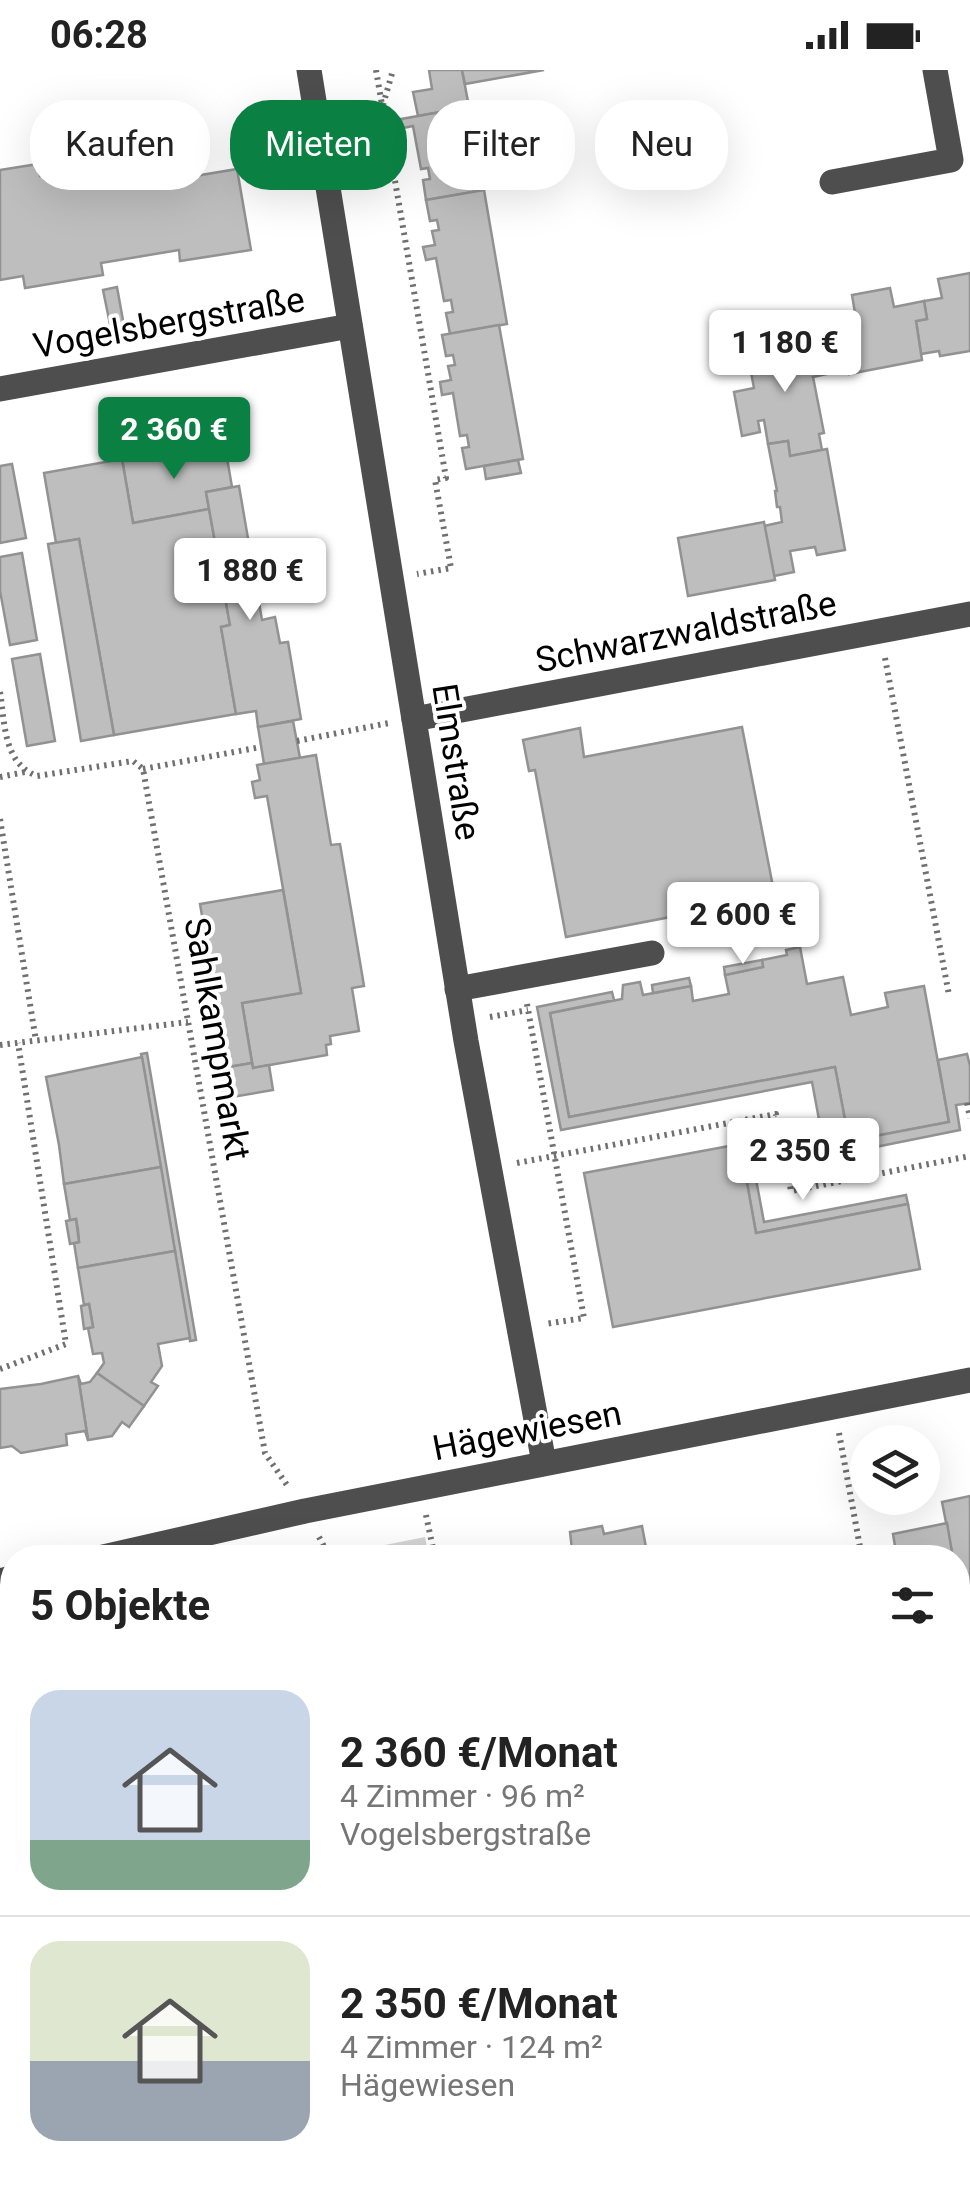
<!DOCTYPE html>
<html lang="de">
<meta charset="utf-8">
<style>
:root{--surface:#fff;--page:#f2f2f2;--text:#222;--muted:#767676;--line:#e0e0e0;--accent:#0b8043}
body{margin:0;font-family:Roboto,sans-serif;background:var(--page);color:var(--text);height:100vh;display:flex;flex-direction:column;font-size:38px;white-space:nowrap}
*{box-sizing:border-box;margin:0}
p{font-size:32px;color:var(--muted)}
.icon{flex:none;width:55px;height:55px;fill:none;stroke:currentColor;stroke-width:2;stroke-linecap:round;stroke-linejoin:round}
.map{position:relative;flex:1;overflow:hidden}
.side{position:absolute;left:0px;top:1475px;width:970px;height:640px;display:flex;flex-direction:column;background:var(--surface);border-radius:40px 40px 0 0;box-shadow:0 10px 40px #0002}
.side>*{flex:none}
.guide{position:absolute;left:30px;top:30px;width:910px;height:90px;display:flex;gap:20px}
.buttons{position:absolute;left:850px;top:1355px;display:grid;gap:20px}
.buttons a{display:grid;place-items:center;width:90px;height:90px;border-radius:50%;background:var(--surface);box-shadow:0 10px 40px #0002;font-size:50px}
.price{position:absolute;translate:-50% -85px;padding:0 22px;border-radius:10px;background:#fff;color:#222;font-size:32px;line-height:65px;filter:drop-shadow(0 2px 5px #0008)}
.price::after{content:'';position:absolute;left:50%;top:60px;width:30px;height:22px;margin-left:-15px;background:inherit;clip-path:polygon(0 0,100% 0,50% 100%)}
.price.active{background:var(--accent);color:#fff}
ul{padding:0;list-style:none}
li{display:flex;align-items:center;gap:30px;height:250px;padding:0 30px}
li+li{border-top:2px solid var(--line)}
li span{display:grid;place-items:center;flex:none;width:280px;height:200px;border-radius:30px;color:#555}
li>.icon{margin-inline-start:auto}
span .icon{width:120px;height:120px;fill:#fffc;stroke-width:1}
li b{font-size:42px}
h2{display:flex;justify-content:space-between;align-items:center;height:120px;padding:0 30px;font-size:42px}
.tag{padding:0 35px;border-radius:40px;background:var(--surface);box-shadow:0 10px 40px #0002;font-size:35px;line-height:90px}
.tag.active{background:var(--accent);color:#fff}
.status{display:flex;justify-content:space-between;align-items:center;height:70px;padding:0 50px;background:var(--surface);direction:ltr}
.status svg{height:28px;fill:currentColor}
.map>svg:first-child{display:block}
</style>
<div class="status"><b>06:28</b><svg viewBox="0 0 49 12"><path d="M0 12V9h3v3zM5 12V6h3v6zM10 12V3h3v9zM15 12V0h3v12zM26 1h20v11H26zM47 4h2v5h-2z"/></svg></div>
<div class="map">
<svg width="970" height="2115" viewBox="0 0 970 2115">
<rect width="100%" height="100%" fill="#fff"/>
<g fill="#d5d5d5">
<path d="M 425,1467 L 429,1487 L 325,1487 Z"/>
<path d="M 415,2103 L 541,2103 L 544,2115 L 417,2115 Z"/>
</g>
<g fill="#bebebe" stroke="#929292" stroke-width="2.5">
<path d="M 429,0 L 462,0 L 469,37 L 418,46 L 413,22 L 432,19 Z"/>
<path d="M 462,0 L 544,0 L 465,14 Z"/>
<path d="M 469,37 L 484,120 L 426,130 L 423,110 L 430,109 L 428,98 L 421,99 L 413,56 L 403,58 L 401,49 Z"/>
<path d="M 152,87 L 154,100 L 175,96 L 177,109 L 237,99 L 251,180 L 180,191 L 179,180 L 101,193 L 103,205 L 25,218 L 23,206 L 0,210 L 0,100 L 38,94 L 40,106 L 60,103 L 62,116 L 115,107 L 113,94 Z"/>
<path d="M 484,120 L 507,254 L 450,264 L 446,243 L 453,242 L 451,230 L 444,231 L 436,188 L 426,190 L 423,177 L 435,175 L 432,161 L 439,160 L 437,150 L 430,151 L 426,130 Z"/>
<path d="M 970,203 L 970,281 L 940,286 L 939,281 L 921,284 L 916,251 L 927,249 L 924,231 L 942,228 L 938,209 Z"/>
<path d="M 117,217 L 126,267 L 113,269 L 103,220 Z"/>
<path d="M 890,218 L 894,237 L 924,231 L 927,249 L 916,251 L 922,290 L 849,304 L 847,299 L 831,303 L 821,249 L 855,243 L 852,225 Z"/>
<path d="M 499,255 L 523,389 L 466,399 L 462,378 L 469,377 L 467,365 L 460,366 L 453,323 L 442,325 L 440,312 L 451,310 L 448,296 L 455,295 L 453,285 L 446,286 L 442,265 Z"/>
<path d="M 824,268 L 831,303 L 813,307 L 824,363 L 819,364 L 822,380 L 790,386 L 788,371 L 768,374 L 764,350 L 758,351 L 760,362 L 742,366 L 734,322 L 754,318 L 747,281 Z"/>
<path d="M 788,371 L 790,386 L 827,379 L 845,480 L 817,485 L 815,477 L 790,481 L 794,502 L 774,506 L 764,456 L 782,452 L 780,437 L 777,437 L 775,421 L 777,421 L 768,374 Z"/>
<path d="M 202,376 L 215,379 L 227,388 L 232,417 L 206,422 L 209,439 L 133,453 L 122,389 Z"/>
<path d="M 122,389 L 133,453 L 209,439 L 230,555 L 221,557 L 236,644 L 114,665 L 79,469 L 56,473 L 44,403 Z"/>
<path d="M 518,390 L 521,403 L 486,409 L 484,396 Z"/>
<path d="M 12,394 L 26,468 L 0,473 L 0,396 Z"/>
<path d="M 239,416 L 262,550 L 275,547 L 280,573 L 288,572 L 301,649 L 258,657 L 256,641 L 236,644 L 221,557 L 230,555 L 206,422 Z"/>
<path d="M 764,452 L 775,510 L 688,526 L 678,468 Z"/>
<path d="M 79,469 L 114,665 L 81,671 L 48,474 Z"/>
<path d="M 22,483 L 37,570 L 10,575 L 0,521 L 0,487 Z"/>
<path d="M 40,584 L 55,671 L 27,676 L 12,589 Z"/>
<path d="M 293,651 L 300,688 L 264,694 L 258,657 Z"/>
<path d="M 742,657 L 775,827 L 566,867 L 535,700 L 529,701 L 523,670 L 580,658 L 584,687 Z"/>
<path d="M 316,685 L 331,775 L 340,774 L 360,892 L 364,916 L 352,918 L 359,961 L 330,966 L 331,974 L 326,975 L 327,985 L 253,998 L 242,933 L 301,923 L 267,726 L 255,728 L 252,712 L 260,710 L 257,695 Z"/>
<path d="M 283,820 L 301,923 L 242,933 L 252,993 L 228,997 L 200,834 Z"/>
<path d="M 800,877 L 807,914 L 843,907 L 851,945 L 888,937 L 885,923 L 924,916 L 949,1052 L 849,1071 L 835,997 L 569,1047 L 550,943 L 622,929 L 623,915 L 640,912 L 643,925 L 691,916 L 693,931 L 729,924 L 725,905 L 763,897 L 762,890 L 787,885 L 786,880 Z"/>
<path d="M 762,890 L 763,897 L 725,905 L 724,897 Z"/>
<path d="M 689,908 L 691,916 L 653,923 L 652,915 Z"/>
<path d="M 612,922 L 614,930 L 550,943 L 569,1047 L 835,997 L 849,1071 L 949,1052 L 938,990 L 967,984 L 970,996 L 970,1033 L 956,1035 L 960,1060 L 826,1087 L 812,1012 L 561,1060 L 537,937 Z"/>
<path d="M 147,983 L 196,1270 L 190,1271 L 144,999 L 141,984 Z"/>
<path d="M 142,987 L 161,1097 L 64,1114 L 59,1075 L 46,1007 Z"/>
<path d="M 252,993 L 253,998 L 269,995 L 273,1020 L 232,1027 L 225,1025 L 221,1020 L 217,999 Z"/>
<path d="M 749,1072 L 764,1152 L 906,1125 L 908,1134 L 756,1163 L 740,1074 Z"/>
<path d="M 740,1074 L 756,1163 L 908,1134 L 920,1199 L 613,1257 L 584,1103 Z"/>
<path d="M 161,1097 L 175,1181 L 78,1198 L 74,1173 L 79,1172 L 78,1160 L 76,1149 L 70,1150 L 64,1114 Z"/>
<path d="M 76,1149 L 79,1172 L 70,1174 L 66,1151 Z"/>
<path d="M 175,1181 L 190,1268 L 158,1274 L 162,1296 L 151,1312 L 158,1316 L 144,1336 L 97,1303 L 104,1293 L 102,1283 L 93,1284 L 88,1258 L 93,1257 L 89,1234 L 84,1235 L 78,1198 Z"/>
<path d="M 89,1234 L 93,1257 L 84,1259 L 81,1236 Z"/>
<path d="M 97,1303 L 144,1336 L 129,1357 L 122,1352 L 112,1366 L 88,1370 L 78,1306 L 81,1314 L 90,1312 Z"/>
<path d="M 78,1306 L 88,1370 L 85,1361 L 66,1364 L 67,1375 L 21,1383 L 12,1376 L 0,1378 L 0,1319 L 41,1314 Z"/>
<path d="M 970,1426 L 970,1576 L 958,1510 L 958,1488 L 953,1488 L 942,1432 Z"/>
<path d="M 947,1453 L 953,1488 L 897,1488 L 893,1464 Z"/>
<path d="M 602,1456 L 604,1464 L 642,1456 L 648,1488 L 573,1488 L 570,1462 Z"/>
<path d="M 964,1543 L 970,1576 L 970,1582 L 964,1583 L 970,1612 L 970,1635 L 958,1638 L 958,1544 Z"/>
<path d="M 970,1635 L 970,1727 L 958,1729 L 958,1638 Z"/>
<path d="M 970,1727 L 970,1820 L 958,1822 L 958,1729 Z"/>
<path d="M 970,1820 L 970,1909 L 965,1885 L 959,1886 L 958,1880 L 959,1875 L 958,1861 L 968,1859 L 960,1821 Z"/>
<path d="M 12,1882 L 12,1990 L 8,1990 L 5,1971 L 0,1972 L 0,1884 Z"/>
<path d="M 5,1971 L 12,2016 L 12,2055 L 0,2057 L 0,1972 Z"/>
<path d="M 12,2055 L 12,2102 L 31,2102 L 33,2115 L 7,2115 L 5,2104 L 0,2105 L 0,2057 Z"/>
<path d="M 111,2102 L 144,2102 L 146,2115 L 84,2115 L 113,2110 Z"/>
<path d="M 927,2102 L 958,2102 L 959,2109 L 930,2115 Z"/>
</g>
<g fill="none" stroke-linecap="round" stroke-linejoin="round">
<g stroke="#707070" stroke-width="6" stroke-dasharray="2.5 5" stroke-linecap="butt">
<path d="M 376,0 L 446,408 L 435,410 L 451,498 L 417,504"/>
<path d="M 383,35 L 393,0"/>
<path d="M 885,588 L 949,925"/>
<path d="M 0,622 C 5,653 3,693 37,706 L 133,691 L 143,699 L 265,1383 L 289,1418"/>
<path d="M 297,671 L 389,653"/>
<path d="M 143,699 L 261,677"/>
<path d="M 0,707 L 25,702"/>
<path d="M 0,749 L 36,971"/>
<path d="M 527,934 L 584,1248 L 545,1254"/>
<path d="M 490,947 L 528,940"/>
<path d="M 0,975 L 188,952"/>
<path d="M 967,1033 L 970,1048"/>
<path d="M 517,1093 L 776,1044 L 791,1121 L 970,1086"/>
<path d="M 0,1299 L 66,1274 L 18,973"/>
<path d="M 839,1363 L 862,1488"/>
<path d="M 426,1445 L 435,1488"/>
<path d="M 319,1467 L 330,1488"/>
<path d="M 958,1922 L 970,1919"/>
<path d="M 958,2000 L 970,2068"/>
<path d="M 435,2102 L 437,2115"/>
<path d="M 552,2102 L 554,2115"/>
</g>
<g stroke="#4e4e4e" stroke-width="25">
<path d="M 309,0 L 466,971 L 544,1393"/>
<path d="M 832,112 L 951,90 L 935,0"/>
<path d="M 0,319 L 350,256"/>
<path d="M 414,649 L 970,544"/>
<path d="M 457,919 L 652,883"/>
<path d="M 99,1488 L 305,1441 L 970,1310"/>
<path d="M 0,1511 L 12,1508"/>
</g>
</g>
<g text-anchor="middle" dominant-baseline="central" stroke-width="8" stroke-linejoin="round" paint-order="stroke">
<g font-size="35" fill="#000" stroke="#fff">
<text transform="translate(169 253) rotate(-10)">Vogelsbergstraße</text>
<text transform="translate(686 562) rotate(-11)">Schwarzwaldstraße</text>
<text transform="translate(456 692) rotate(81)">Elmstraße</text>
<text transform="translate(217 969) rotate(80)">Sahlkampmarkt</text>
<text transform="translate(527 1361) rotate(-11)">Hägewiesen</text>
</g>
</g>
</svg>
<div class="buttons">
<a><svg class="icon" aria-label="layers" viewBox="0 0 24 24"><path d="M12 4l9 5-9 5-9-5zM3 14l9 5 9-5"/></svg></a>
</div>
<b class="price" style="left:785px;top:325px">1 180 €</b>
<b class="price active" style="left:174px;top:412px">2 360 €</b>
<b class="price" style="left:250px;top:553px">1 880 €</b>
<b class="price" style="left:743px;top:897px">2 600 €</b>
<b class="price" style="left:803px;top:1133px">2 350 €</b>
<div class="guide">
<a class="tag">Kaufen</a>
<a class="tag active">Mieten</a>
<a class="tag">Filter</a>
<a class="tag">Neu</a>
</div>
<section class="side">
<h2>5 Objekte<svg class="icon" aria-label="filters" viewBox="0 0 24 24"><path d="M4 7h16M4 17h16"/><circle cx="9" cy="7" r="2"/><circle cx="15" cy="17" r="2"/></svg></h2>
<ul>
<li><span style="background:linear-gradient(#c9d6e8 75%,#7fa58c 0)"><svg class="icon" aria-label="home" viewBox="0 0 24 24"><path d="M3 11l9-7 9 7M6 9v11h12V9"/></svg></span><div><b>2 360 €/Monat</b><p>4 Zimmer · 96 m²</p><p>Vogelsbergstraße</p></div></li>
<li><span style="background:linear-gradient(#dfe7d0 60%,#9aa5b1 0)"><svg class="icon" aria-label="home" viewBox="0 0 24 24"><path d="M3 11l9-7 9 7M6 9v11h12V9"/></svg></span><div><b>2 350 €/Monat</b><p>4 Zimmer · 124 m²</p><p>Hägewiesen</p></div></li>
</ul>
</section>
</div>
